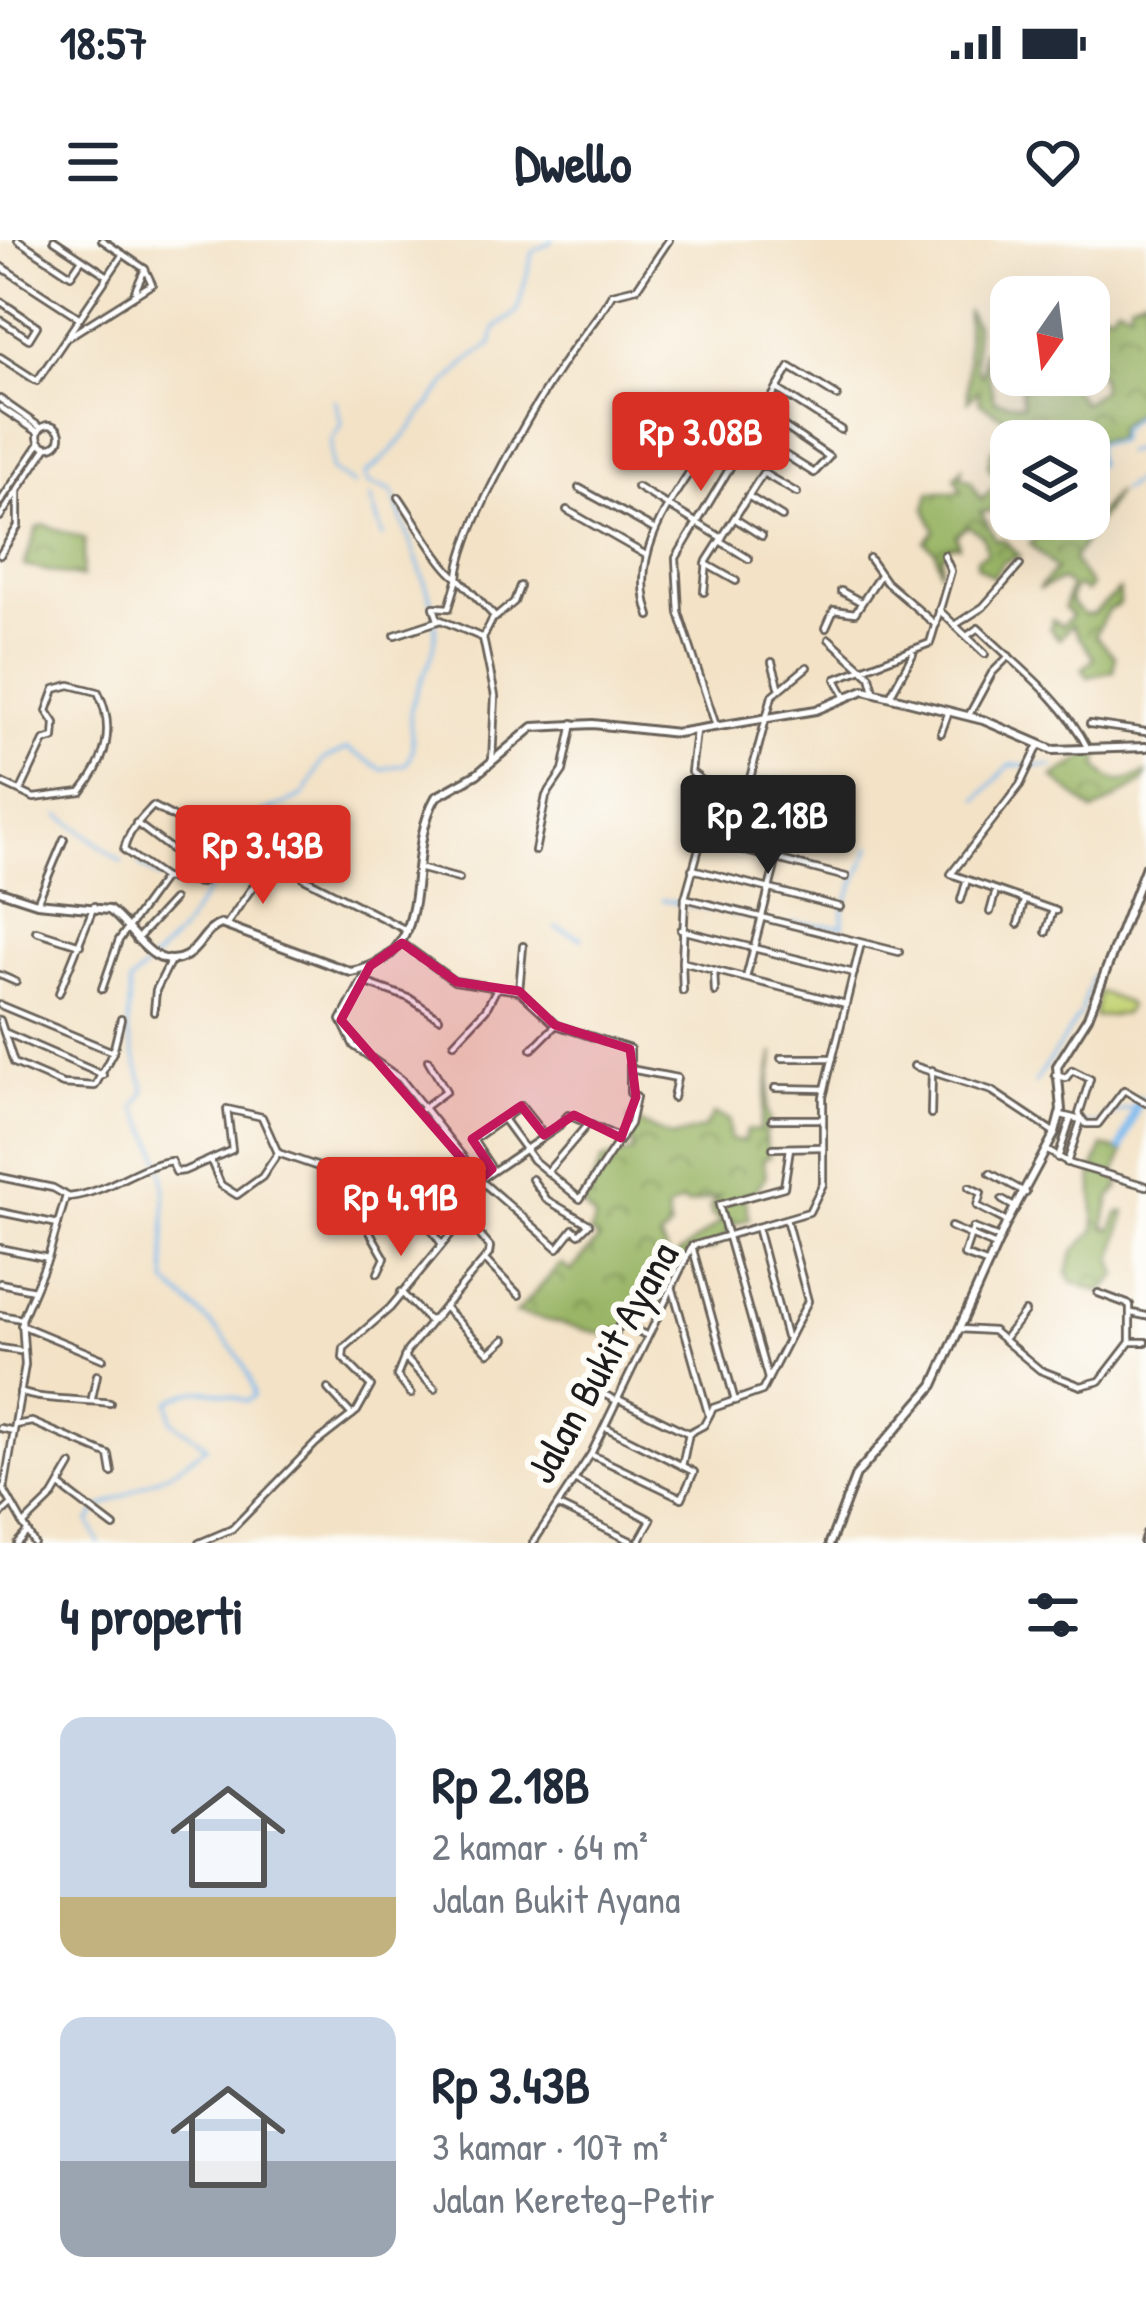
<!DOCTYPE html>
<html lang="id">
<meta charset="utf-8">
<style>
:root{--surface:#fff;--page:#f2f2f3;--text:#1f2937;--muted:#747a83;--accent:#d93025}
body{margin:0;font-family:"Patrick Hand",sans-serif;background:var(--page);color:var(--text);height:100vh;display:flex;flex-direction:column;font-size:45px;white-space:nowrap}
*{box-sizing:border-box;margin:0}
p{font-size:39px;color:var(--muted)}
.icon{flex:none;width:66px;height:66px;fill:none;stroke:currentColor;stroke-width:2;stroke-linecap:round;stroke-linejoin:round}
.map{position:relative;height:1303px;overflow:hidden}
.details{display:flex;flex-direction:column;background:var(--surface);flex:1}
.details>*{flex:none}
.needle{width:78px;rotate:194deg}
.controls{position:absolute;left:990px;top:36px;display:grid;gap:24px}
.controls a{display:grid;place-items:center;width:120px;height:120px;border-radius:24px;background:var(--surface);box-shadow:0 12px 48px #0002;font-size:60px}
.price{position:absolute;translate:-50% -102px;padding:0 27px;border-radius:12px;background:var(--accent);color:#fff;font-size:39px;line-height:78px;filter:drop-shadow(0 3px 6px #0008)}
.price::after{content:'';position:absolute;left:50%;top:72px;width:36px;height:27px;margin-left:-18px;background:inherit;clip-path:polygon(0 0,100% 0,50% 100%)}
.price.active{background:#222;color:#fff}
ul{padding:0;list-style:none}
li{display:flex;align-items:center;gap:36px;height:300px;padding:0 60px}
li span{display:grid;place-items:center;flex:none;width:336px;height:240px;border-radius:24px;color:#555}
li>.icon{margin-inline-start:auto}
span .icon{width:144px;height:144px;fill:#fffc;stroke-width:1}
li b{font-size:51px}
h2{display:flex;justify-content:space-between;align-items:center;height:144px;padding:0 60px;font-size:51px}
.status{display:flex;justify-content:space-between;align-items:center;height:84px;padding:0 60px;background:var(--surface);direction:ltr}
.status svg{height:33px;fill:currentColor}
header{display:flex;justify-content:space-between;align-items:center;height:156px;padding:0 60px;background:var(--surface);font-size:54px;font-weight:700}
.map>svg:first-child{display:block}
</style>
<div class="status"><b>18:57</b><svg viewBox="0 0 49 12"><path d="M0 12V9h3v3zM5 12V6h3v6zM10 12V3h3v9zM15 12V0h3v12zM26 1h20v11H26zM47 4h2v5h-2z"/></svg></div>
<header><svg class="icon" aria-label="menu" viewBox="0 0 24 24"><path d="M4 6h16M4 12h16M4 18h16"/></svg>Dwello<svg class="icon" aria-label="heart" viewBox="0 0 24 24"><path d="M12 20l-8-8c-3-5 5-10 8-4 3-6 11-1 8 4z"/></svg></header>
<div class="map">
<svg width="1146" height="1303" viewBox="0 0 1146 1303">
<defs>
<pattern id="forest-crowns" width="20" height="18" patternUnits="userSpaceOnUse" patternTransform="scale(3)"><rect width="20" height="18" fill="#9ab566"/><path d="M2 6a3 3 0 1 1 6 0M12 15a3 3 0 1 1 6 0" fill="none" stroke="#7d9253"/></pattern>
</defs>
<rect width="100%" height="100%" fill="#fdfcf7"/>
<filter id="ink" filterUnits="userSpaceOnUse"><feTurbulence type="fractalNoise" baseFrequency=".00833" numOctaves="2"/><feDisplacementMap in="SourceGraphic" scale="24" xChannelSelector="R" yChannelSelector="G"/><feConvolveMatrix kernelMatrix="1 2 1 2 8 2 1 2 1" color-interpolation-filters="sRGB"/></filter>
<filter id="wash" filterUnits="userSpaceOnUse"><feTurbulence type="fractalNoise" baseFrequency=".004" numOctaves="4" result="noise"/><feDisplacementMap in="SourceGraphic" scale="48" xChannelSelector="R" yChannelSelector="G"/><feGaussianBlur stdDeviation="2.7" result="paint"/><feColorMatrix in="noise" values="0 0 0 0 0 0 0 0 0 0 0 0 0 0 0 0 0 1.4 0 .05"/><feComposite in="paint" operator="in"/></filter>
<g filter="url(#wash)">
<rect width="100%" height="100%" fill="#f3e2c6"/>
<path fill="#c3d375" stroke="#707848" stroke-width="3" d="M 1099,752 L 1127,763 L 1129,767 L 1124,774 L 1094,777 Z"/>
<g fill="url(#forest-crowns)" stroke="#5b6841" stroke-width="3" fill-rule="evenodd">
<path d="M 1146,55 L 1146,166 L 1118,186 L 1115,199 L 1093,201 L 1095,224 L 1089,225 L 1089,201 L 1011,201 L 1011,267 L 997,260 L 994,271 L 981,272 L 996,300 L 1003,299 L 1020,316 L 1003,322 L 993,337 L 977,326 L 977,318 L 987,313 L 983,296 L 968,286 L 956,295 L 959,306 L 951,305 L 942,315 L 940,332 L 936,311 L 925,302 L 935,290 L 925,268 L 930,252 L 962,252 L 955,237 L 962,228 L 961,237 L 971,241 L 981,260 L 992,249 L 1007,254 L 988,226 L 991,212 L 1009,193 L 1005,178 L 980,163 L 978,150 L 968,161 L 967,70 L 975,85 L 976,129 L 982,135 L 983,109 L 994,160 L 1023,165 L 1020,144 L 1027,150 L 1056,135 L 1075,135 L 1071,147 L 1083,163 L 1102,150 L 1100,134 L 1089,123 L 1089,77 L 1099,69 L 1110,73 L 1117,64 L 1130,70 L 1130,61 Z"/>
<path d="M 1117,252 L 1073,320 L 1091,346 L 1086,352 L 1077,346 L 1071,354 L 1071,363 L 1084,375 L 1093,374 L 1119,350 L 1119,365 L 1108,370 L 1095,395 L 1115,417 L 1114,431 L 1088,437 L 1082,429 L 1094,419 L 1071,385 L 1059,399 L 1050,389 L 1052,380 L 1062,386 L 1072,375 L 1064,368 L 1070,346 L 1062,340 L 1038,349 L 1056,329 L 1030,304 L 1053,279 L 1066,279 L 1078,296 Z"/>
<path d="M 45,285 L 85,299 L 82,338 L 24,326 L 37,288 Z"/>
<path d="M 1092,513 L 1100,513 L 1097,526 C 1113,546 1123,544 1146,533 L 1143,542 L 1094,572 L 1053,537 Z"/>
<path d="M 774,812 L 767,870 L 771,887 L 764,893 L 769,917 L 763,919 L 766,935 L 755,952 L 744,954 L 750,979 L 734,984 L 713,1010 C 674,1007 671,1053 655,1069 C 644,1080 625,1089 611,1096 L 516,1073 L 561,1024 L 571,1031 L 599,999 L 590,993 L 595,979 L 583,966 L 602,920 L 633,912 L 629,879 L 673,897 L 704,888 L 714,874 L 729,880 L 730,900 L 743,902 L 747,890 L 759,891 ZM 719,956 L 710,967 L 712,976 L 723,980 L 671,1020 L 660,999 L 670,989 L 667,970 L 683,961 L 687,965 Z"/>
<path d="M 1103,906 L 1123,912 L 1115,934 L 1120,946 L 1110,958 L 1104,987 L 1111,990 L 1119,972 L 1125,972 L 1113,1021 L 1118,1035 L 1101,1052 L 1072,1042 L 1067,1032 L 1074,1011 L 1095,990 L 1092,932 Z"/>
</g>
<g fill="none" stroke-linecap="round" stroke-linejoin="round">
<g stroke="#7ab9ee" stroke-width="3">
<path d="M 335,160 L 342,184 L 331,200 L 331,230 L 354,245"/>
<path d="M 1125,212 L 1146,207"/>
<path d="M 1089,228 L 1098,225 L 1095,204 L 1118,201 L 1120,189 L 1146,167"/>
<path d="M 1121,251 L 1146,233"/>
<path d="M 370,257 L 383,297"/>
<path d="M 433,365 L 392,251 L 368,243 L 365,234 C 417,197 434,140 492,104 L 495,89 L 517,72 L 533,12 L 553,0"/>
<path d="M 978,559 L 1010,525 L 1053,526"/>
<path d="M 59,575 C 82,589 98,605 122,622"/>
<path d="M 139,624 L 161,639"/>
<path d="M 662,660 L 760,679"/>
<path d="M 793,683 L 843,686 L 843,670 L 871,606"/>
<path d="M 556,687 L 582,698"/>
<path d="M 1035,843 L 1080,774 L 1092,736"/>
<path d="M 1084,884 L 1100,885 L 1108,875 L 1134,867"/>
<path d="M 99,1303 L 89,1281 L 98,1269 L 177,1228 L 207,1206 L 172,1181 L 169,1162 C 192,1144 221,1151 246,1161 L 254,1156 C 250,1112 197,1072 167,1043 C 158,969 181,936 135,868 L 145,850 L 128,794 L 130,743 L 180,693 L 256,576 L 303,556 L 323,520 L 347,509 L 382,529 L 406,524 C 420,504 406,489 411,468 C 421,429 441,419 434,375"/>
</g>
<path stroke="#7ab9ee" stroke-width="8" d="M 1121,908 L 1139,860"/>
</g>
</g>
<g filter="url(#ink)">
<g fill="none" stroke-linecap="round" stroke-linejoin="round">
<g stroke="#676158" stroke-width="10">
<g id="minor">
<path d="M 18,0 L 71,35 L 82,19"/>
<path d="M 54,0 L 108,36"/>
<path d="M 0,26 L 80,78"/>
<path d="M 135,51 L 145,29"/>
<path d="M 0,61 L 37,86 L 29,99 L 0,80"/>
<path d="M 68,97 L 152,44 L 145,29 L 102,0"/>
<path d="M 0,117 L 37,141 L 123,14"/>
<path d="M 777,149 L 841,190"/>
<path d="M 0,159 L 40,187"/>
<path d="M 0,167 L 38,192"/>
<circle cx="49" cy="196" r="11"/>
<path d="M 750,193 L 814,233 L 829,217 L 763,172"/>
<path d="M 637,247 L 722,298"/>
<path d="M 579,248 L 655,290"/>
<path d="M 748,256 L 782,277"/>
<path d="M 399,257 C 414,278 441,328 458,338 L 449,368 L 434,367 L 438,380"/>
<path d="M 0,262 L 40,203"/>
<path d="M 567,270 L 646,315"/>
<path d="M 0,277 L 47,207"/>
<path d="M 737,280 L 762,296"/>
<path d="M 720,301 L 749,319"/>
<path d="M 0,315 L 18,286 L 18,250"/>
<path d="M 869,318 L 886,342 L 936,385"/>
<path d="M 706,324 L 736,341"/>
<path d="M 841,351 L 861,362"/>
<path d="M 704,352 L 707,321 L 763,233 L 797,253"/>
<path d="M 939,370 L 985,414"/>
<path d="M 650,376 C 626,308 679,251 713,197"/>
<path d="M 495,378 L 514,362 L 520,346"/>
<path d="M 955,385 L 983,367 L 1020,325"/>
<path d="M 826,388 L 834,370 L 855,373 L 880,335"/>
<path d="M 395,395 L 441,380 L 483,398"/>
<path d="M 967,396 L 978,388 C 1016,425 1063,459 1087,507"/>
<path d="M 829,399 L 870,436 L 874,451"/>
<path d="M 772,422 L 779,446"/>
<path d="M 845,456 L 836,439 L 930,403 L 951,331 L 944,315"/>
<path d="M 890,456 L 913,414"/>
<path d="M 969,475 L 992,433 L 1009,416"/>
<path d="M 1090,484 L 1146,492"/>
<path d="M 716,486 L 679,373 L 676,318 L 790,127 L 837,156"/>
<path d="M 696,491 L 691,532 L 715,551 L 685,658 L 682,722 L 846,764"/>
<path d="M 941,493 L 949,471"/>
<path d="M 1039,505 L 1020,545 L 951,634 L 1056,671"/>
<path d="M 492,522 L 495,456 L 483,398 L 494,376 L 458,338 C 461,288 538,159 569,114 C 584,93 600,76 612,54 L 637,48 L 669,0"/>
<path d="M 0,542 L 34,558 L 81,552 C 106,521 116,489 98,452 L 70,445 L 55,449 L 47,471 L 55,483 L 54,498 L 44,501 L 21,550"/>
<path d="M 749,542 L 772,456 L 807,427"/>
<path d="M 136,583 L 172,610 L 220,619 L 217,630 L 201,643 L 164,638 L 124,610 C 128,591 140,580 153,566 L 181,581"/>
<path d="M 700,599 L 846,637"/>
<path d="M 535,611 L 546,556 L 563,531 L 573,483"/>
<path d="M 418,628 L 459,639"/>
<path d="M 692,629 L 840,667"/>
<path d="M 304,638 L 408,691"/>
<path d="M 685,658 L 899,712"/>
<path d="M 961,660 L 966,643"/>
<path d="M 37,663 L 64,599"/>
<path d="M 990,672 L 995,654"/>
<path d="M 1018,684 L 1024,661"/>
<path d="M 226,685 L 268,625"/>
<path d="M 681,690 L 854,733"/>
<path d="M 36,691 L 80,705"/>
<path d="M 1046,692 L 1053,670"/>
<path d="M 136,700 L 173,660"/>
<path d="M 402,703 L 454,741 L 519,751 L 556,785 L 532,809"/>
<path d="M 682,722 L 683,751"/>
<path d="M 714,730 L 715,752"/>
<path d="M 0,735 L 16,742"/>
<path d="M 746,738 L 777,618"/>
<path d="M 364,742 L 409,758 L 439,778"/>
<path d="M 102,749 L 119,700 L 164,638"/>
<path d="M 519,751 L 523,706"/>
<path d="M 59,753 L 94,666"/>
<path d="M 0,765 L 113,812 L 95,846 L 63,844 L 14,823 L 0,780"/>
<path d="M 154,772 L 156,750 L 170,722"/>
<path d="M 4,792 L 103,835"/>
<path d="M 454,803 L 486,769 L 497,748"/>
<path d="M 113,812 L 121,779"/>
<path d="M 781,818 L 833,818"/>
<path d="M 914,826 L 992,851 L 1055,893"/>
<path d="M 630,829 L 677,838 L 673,858"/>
<path d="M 1055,835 L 1066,838 L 1072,830 L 1090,839 L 1079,874 L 1086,884 L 1098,884 L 1124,850 L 1146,863"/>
<path d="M 775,848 L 825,849"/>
<path d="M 422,869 L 446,851 L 428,820"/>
<path d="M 931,874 L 932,830"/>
<path d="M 1061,875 L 1081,880 L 1067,923"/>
<path d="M 772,879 L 823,879"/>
<path d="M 544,895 L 521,866 L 503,879 L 533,920 L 580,959 L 630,884 L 636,857 L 630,853 L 630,809 L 556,785"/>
<path d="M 773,908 L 823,907"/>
<path d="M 1046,910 L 1071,924 L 1146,946"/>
<path d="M 1058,918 L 1071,878"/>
<path d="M 211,921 L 221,945 L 237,955 L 262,937 L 278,913 L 336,933 L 385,1018 L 378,1033"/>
<path d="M 492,929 L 473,900 L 501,880"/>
<path d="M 548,931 L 587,885"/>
<path d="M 990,933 L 1026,953"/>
<path d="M 0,937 L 53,948 L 69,957 C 107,953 136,926 171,921 L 176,932 L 184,931 L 232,910 L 227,869 L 262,877 L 278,913"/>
<path d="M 532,939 L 547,960 L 589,984 L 579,994 L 573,989 L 558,1008 L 480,940 L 557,888 L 568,875 L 621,898"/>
<path d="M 969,947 L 981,953 L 977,966 L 1006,981"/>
<path d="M 409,957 L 441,1003"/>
<path d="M 446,960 L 472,949"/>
<path d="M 1002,960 L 1016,968"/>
<path d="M 0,972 L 58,984"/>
<path d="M 757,987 L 786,1097"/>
<path d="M 951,987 L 996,1006"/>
<path d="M 692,1006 L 735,1161"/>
<path d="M 0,1008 L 48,1018"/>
<path d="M 485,1020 L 519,1055"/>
<path d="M 989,1024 L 964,1015 L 973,988 L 999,998"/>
<path d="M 0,1043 L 34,1050"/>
<path d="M 672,1046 L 708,1173"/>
<path d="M 401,1052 L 428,1080 L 434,1079 L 489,1014 L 490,1007 L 466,979"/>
<path d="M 1098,1053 L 1130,1065 L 1130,1102"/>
<path d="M 444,1067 L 489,1113 L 505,1099"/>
<path d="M 1132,1073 L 1146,1076"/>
<path d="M 0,1075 L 22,1079"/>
<path d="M 21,1085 L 103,1119"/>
<path d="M 960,1089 L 993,1091 L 1040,1130 L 1081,1146 L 1100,1141 L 1130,1102 L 1146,1102"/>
<path d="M 1004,1099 L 1025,1072"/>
<path d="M 0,1108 L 20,1111"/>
<path d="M 404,1117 L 435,1149"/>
<path d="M 768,1139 L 719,965 L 784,947 L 790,908"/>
<path d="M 328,1149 L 352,1175"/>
<path d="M 20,1152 C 42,1161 83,1159 110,1163"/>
<path d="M 411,1154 L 397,1136 L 407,1111 L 432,1081"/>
<path d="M 92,1158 L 97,1135"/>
<path d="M 618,1159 L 688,1193"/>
<path d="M 617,1161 L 590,1147 L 620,1083 L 648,1096"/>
<path d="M 15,1185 L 32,1182 L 109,1215 L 112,1233"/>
<path d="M 0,1188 L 14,1191"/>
<path d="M 592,1215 L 682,1258 L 694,1232 L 605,1187"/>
<path d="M 682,1226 L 689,1193 L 704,1185 L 713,1168 L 762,1151 L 808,1061 L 786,979"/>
<path d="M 574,1240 L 651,1280 L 638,1303"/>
<path d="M 60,1246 L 114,1287"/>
<path d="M 558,1266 L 635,1303"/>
<path d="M 0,1275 L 11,1265"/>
<path d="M 23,1285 L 53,1256 L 71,1225"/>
<path d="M 17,1303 L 27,1292"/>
<path d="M 34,1303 L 4,1250 L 25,1125 L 22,1079 L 48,1018 L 66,956"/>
<path d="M 199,1303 L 232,1289 L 316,1203 L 357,1171 L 371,1146 L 343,1118 L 344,1108 L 390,1068 L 474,966 L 472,951 L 480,940 L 471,927 L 401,839 L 354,806 L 341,780 L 370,726"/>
<path d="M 533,1303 L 591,1214 L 692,1006 L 809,972 L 823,944 L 823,857 L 861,703"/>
<path d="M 1143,1303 L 1146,1293"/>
</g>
</g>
<g stroke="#676158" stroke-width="12">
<g id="tertiary">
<path d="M 0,651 L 37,663 L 109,670 C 131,684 153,735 186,716 C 201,707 204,690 221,684 L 351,732 C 442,715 400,620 436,557 L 477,534 L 533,487 L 593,484 L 677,493 L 816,470 L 864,450 L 983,480 L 1053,510 L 1146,507"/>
<path d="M 830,1303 L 856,1235 L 934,1145 L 1006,984 L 1055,893 L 1061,870 L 1057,826 L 1088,777 L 1146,626"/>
</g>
</g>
<use href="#minor" stroke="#fff" stroke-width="4.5"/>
<use href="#tertiary" stroke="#fff" stroke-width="6"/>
</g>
</g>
<path fill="#c2185b" fill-opacity="0.2" stroke="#c2185b" stroke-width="9" stroke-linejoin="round" d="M 402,703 L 457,742 L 519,751 L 555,785 L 630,809 L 636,857 L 621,898 L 574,875 L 544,895 L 521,866 L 472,899 L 492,929 L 480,940 L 341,780 L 370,726 Z"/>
<g text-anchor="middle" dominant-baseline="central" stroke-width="12" stroke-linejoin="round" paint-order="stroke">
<g font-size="42" fill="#1c1c1c" stroke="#fdfcf7">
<text transform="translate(601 1122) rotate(-61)">Jalan Bukit Ayana</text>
</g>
</g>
</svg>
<div class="controls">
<a><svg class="needle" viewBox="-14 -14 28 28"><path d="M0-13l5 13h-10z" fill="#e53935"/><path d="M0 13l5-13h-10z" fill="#747a83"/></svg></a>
<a><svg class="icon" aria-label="layers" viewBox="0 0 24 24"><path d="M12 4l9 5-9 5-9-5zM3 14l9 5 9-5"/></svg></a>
</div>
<b class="price" style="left:701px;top:254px">Rp 3.08B</b>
<b class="price active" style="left:768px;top:637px">Rp 2.18B</b>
<b class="price" style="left:263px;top:667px">Rp 3.43B</b>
<b class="price" style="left:401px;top:1019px">Rp 4.91B</b>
</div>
<section class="details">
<h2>4 properti<svg class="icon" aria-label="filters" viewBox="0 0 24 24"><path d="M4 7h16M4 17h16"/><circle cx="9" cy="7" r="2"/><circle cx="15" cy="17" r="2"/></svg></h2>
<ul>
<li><span style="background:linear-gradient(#c9d6e8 75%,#c2b280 0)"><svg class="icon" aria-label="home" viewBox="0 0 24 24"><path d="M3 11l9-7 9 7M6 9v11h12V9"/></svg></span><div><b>Rp 2.18B</b><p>2 kamar · 64 m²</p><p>Jalan Bukit Ayana</p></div></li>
<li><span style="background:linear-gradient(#c9d6e8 60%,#9aa5b1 0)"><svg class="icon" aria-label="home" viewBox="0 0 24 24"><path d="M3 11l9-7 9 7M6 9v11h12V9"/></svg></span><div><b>Rp 3.43B</b><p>3 kamar · 107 m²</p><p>Jalan Kereteg–Petir</p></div></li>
</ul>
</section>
